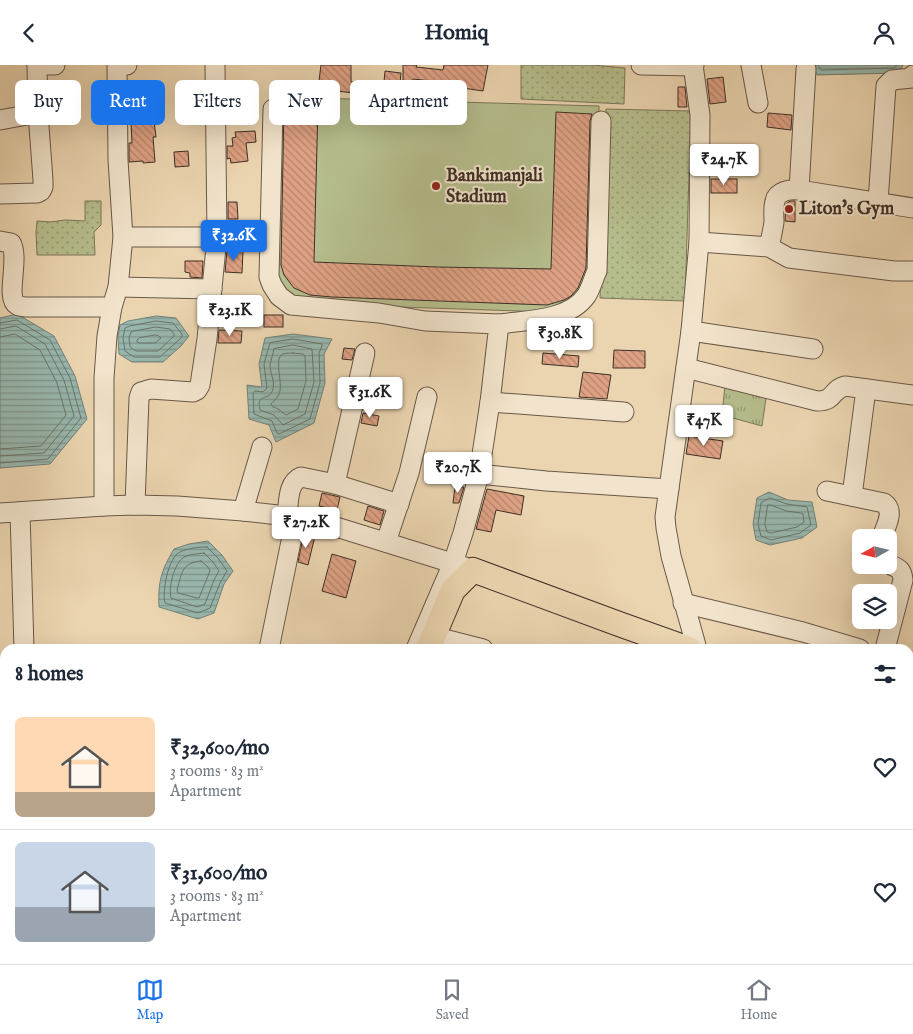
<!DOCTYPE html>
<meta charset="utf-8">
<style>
:root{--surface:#fff;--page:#f6f6f7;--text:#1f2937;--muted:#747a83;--line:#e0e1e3;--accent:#1a73e8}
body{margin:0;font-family:"IM FELL English",serif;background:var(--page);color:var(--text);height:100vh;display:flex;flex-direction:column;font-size:19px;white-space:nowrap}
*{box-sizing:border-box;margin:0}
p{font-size:16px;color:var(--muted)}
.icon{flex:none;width:28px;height:28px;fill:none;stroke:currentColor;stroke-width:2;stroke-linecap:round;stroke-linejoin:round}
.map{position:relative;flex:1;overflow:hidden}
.panel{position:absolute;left:0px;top:579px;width:914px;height:321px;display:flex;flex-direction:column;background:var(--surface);border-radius:15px 15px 0 0;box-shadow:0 5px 20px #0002}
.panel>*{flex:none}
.top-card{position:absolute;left:15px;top:15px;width:500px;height:45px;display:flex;gap:10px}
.needle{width:32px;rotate:262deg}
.fabs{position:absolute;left:852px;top:464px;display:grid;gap:10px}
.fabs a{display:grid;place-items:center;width:45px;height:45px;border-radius:8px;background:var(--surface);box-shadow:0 5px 20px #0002;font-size:25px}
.price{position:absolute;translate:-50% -42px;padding:0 11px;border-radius:5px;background:#fff;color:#222;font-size:16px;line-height:32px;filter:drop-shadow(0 1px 2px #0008)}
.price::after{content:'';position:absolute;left:50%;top:30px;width:15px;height:11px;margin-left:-8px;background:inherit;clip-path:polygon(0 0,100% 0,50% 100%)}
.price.selected{background:var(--accent);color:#fff}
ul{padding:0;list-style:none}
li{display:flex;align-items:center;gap:15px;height:125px;padding:0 15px}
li+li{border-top:1px solid var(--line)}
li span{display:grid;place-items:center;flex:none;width:140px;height:100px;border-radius:8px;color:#555}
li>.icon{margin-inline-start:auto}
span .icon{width:60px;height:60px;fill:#fffc;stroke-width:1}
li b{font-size:21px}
h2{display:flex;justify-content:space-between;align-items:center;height:60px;padding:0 15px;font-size:21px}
.tag{padding:0 18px;border-radius:8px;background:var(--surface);box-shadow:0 5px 20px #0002;font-size:18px;line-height:45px}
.tag.selected{background:var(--accent);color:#fff}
header{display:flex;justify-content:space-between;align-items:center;height:65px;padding:0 15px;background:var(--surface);font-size:22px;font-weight:700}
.dock{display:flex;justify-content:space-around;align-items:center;height:70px;border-top:1px solid var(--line);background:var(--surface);font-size:14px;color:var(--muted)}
.dock a{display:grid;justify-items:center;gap:2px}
.dock .selected{color:var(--accent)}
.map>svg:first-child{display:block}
</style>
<header><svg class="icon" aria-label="back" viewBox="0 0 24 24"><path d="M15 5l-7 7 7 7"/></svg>Homiq<svg class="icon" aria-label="person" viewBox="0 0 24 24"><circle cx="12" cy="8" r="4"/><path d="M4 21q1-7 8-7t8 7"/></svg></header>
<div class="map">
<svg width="913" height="899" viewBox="0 0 913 899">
<defs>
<pattern id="grass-dots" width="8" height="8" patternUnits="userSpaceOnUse" patternTransform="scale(1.25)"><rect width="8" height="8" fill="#b6bd8c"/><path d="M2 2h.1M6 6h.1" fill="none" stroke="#959a72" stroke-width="1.8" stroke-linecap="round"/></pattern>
<pattern id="park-tufts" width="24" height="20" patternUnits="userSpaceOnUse" patternTransform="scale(1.25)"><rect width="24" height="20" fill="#b6bd8c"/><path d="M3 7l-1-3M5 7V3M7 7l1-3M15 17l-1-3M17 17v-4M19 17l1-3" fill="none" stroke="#959a72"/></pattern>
<pattern id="water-rules" width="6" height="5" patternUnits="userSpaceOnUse" patternTransform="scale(1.25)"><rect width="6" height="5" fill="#98b8af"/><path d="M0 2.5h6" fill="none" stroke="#7d968e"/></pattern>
<pattern id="building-back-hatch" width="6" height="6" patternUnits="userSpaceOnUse" patternTransform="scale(1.25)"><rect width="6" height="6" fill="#dea183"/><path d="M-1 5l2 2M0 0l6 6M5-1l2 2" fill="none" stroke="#b5846b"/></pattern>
</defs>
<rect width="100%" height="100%" fill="#ebd5b0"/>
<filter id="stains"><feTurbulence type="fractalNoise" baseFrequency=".004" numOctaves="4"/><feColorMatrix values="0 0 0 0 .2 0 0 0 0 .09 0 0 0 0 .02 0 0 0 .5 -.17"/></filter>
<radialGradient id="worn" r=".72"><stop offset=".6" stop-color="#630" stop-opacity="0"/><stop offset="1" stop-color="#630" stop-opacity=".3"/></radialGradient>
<g fill="url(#grass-dots)" stroke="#7a7659">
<path d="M 521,0 L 592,0 L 625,3 L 624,39 L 521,34 Z"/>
<path d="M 606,44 L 691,46 L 685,236 L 600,233 Z"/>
<path d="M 85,136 L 101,136 L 101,160 L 94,167 L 95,190 L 37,190 L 36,168 L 37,156 L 50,157 L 65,155 L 85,156 Z"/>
</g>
<path fill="url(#park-tufts)" stroke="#7a7659" d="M 726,311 L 768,319 L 762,361 L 722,350 Z"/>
<path fill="#b6bd8c" stroke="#7a7659" d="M 278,32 L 599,41 L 595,205 L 585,228 L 548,247 L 312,239 L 292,231 L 278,216 L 273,200 Z"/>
<g fill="url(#water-rules)" stroke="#748178">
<path d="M 811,0 L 903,0 L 899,8 L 817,10 L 813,0 Z"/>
<path d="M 17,249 L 54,271 L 75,311 L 87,354 L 50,399 L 0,403 L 0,253 Z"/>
<path d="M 156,251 L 176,253 L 189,271 L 181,281 L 163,297 L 132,297 L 119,289 L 118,272 L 120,260 L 128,256 Z"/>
<path d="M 293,269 L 332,274 L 324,289 L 325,318 L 314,358 L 276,377 L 269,360 L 249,354 L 247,320 L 262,322 L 259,299 L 265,273 Z"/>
<path d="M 769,427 L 788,435 L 812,437 L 817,462 L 802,473 L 770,480 L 756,475 L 753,459 L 757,433 Z"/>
<path d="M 208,476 L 222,490 L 233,506 L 224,519 L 214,548 L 198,554 L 159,542 C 158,516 161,506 174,484 L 189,479 Z"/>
<path d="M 909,707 L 913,709 L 913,746 L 909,752 Z"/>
</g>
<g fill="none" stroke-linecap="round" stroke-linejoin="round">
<g stroke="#6b746a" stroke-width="1">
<path d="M 818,0 L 820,4 L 822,5 L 894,3 L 897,0"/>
<path d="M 156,256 L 173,258 L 182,269 L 182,272 L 160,292 L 134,292 L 125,286 L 123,273 L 125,263 L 130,261 Z"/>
<path d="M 0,258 L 17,255 L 50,275 L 70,313 L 81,353 L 48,394 L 0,398"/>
<path d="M 156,262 L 170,264 L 174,269 L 174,271 L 158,286 L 136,286 L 130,282 L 129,273 L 131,267 Z"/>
<path d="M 0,264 L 16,261 L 45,279 L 64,315 L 74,351 L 44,388 L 0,391"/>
<path d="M 156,270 L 159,271 L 161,273 L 155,278 L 139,278 L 137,277 L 137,275 L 139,273 Z"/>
<path d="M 0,272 L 15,269 L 40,285 L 57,318 L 66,350 L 41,381 L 0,384"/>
<path d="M 293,274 L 322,279 L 322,281 L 319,288 L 320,318 L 310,354 L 279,369 L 277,368 L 272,356 L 254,349 L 253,328 L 255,326 L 263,327 L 267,323 L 264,299 L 270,278 Z"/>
<path d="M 293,280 L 312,284 L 314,317 L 305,349 L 283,360 L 274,350 L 260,345 C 256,326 269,338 273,324 C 275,316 270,308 270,300 C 271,295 273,289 274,284 Z"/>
<path d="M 293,288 L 303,289 L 305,291 L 306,316 L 298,344 L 286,350 L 278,344 L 272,341 L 271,339 C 275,335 279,331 280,326 C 282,317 275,296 281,290 C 283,288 290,288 293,288 Z"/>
<path d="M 770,433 L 787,439 L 807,442 L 811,460 L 800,468 L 771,475 L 761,471 L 758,459 L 761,438 Z"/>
<path d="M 768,440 L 771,440 L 786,446 L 801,448 L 803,449 L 804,457 L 797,462 L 771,468 L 767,467 L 765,459 Z"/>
<path d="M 207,482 L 218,493 L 227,506 L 220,518 L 210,543 L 198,548 L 165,538 C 162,526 168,493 180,487 C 188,483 198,482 207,482 Z"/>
<path d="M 204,488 L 213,497 L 219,506 L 214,515 L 205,539 L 197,542 L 171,533 C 168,524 174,498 184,492 C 190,489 198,489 204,488 Z"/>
<path d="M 201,496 L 208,502 L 210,506 L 199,533 L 197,533 L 178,528 L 177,525 C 182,508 181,498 201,496 Z"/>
</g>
</g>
<g fill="url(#building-back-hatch)" stroke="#3e2f26">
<path d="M 321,0 L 351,0 L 351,17 L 364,18 L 363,29 L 318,24 Z"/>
<path d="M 403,0 L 417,0 L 416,2 L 443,5 L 444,0 L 488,0 L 483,26 L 449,21 L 449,22 L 440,20 L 440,17 L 413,14 L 412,17 L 403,16 Z"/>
<path d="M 385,6 L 401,8 L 400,18 L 384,17 Z"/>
<path d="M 723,12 L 726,37 L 710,39 L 707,14 Z"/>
<path d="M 226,17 L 235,17 L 235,33 L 227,33 Z"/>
<path d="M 678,22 L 685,22 L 687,42 L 678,42 Z"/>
<path d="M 284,40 L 318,41 L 314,197 L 437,202 L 551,204 L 556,47 L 592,49 L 590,56 L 586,203 L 578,223 L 571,231 L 564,235 L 547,240 L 332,232 L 310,230 L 294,223 L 284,210 L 281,200 Z"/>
<path d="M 768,48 L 792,50 L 791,65 L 767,62 Z"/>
<path d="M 154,56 L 156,72 L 153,72 L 155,97 L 143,98 L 143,96 L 129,97 L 129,78 L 132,78 L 131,58 Z"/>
<path d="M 255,66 L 256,77 L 246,78 L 248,96 L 231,98 L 230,93 L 227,94 L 227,81 L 233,81 L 232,73 L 236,72 L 235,67 Z"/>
<path d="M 188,86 L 189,101 L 175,102 L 174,87 Z"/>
<rect x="711" y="114" width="26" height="14"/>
<path d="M 790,136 L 795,136 L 795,157 L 785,156 L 786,139 Z"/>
<path d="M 228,137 L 237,137 L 238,154 L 228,154 Z"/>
<path d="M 227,186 L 243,186 L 242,208 L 225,207 Z"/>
<path d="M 185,196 L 203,196 L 202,213 L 190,212 L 190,208 L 185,207 Z"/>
<rect x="264" y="250" width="19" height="12"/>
<path d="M 219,265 L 242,266 L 241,278 L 218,278 Z"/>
<path d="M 344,283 L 355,284 L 352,295 L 342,294 Z"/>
<path d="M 614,285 L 645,286 L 645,303 L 613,303 Z"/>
<path d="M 543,288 L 579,291 L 578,302 L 542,299 Z"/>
<path d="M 583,307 L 611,310 L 607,334 L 579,332 Z"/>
<path d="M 363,348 L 379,351 L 377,361 L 361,358 Z"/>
<path d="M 689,371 L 723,376 L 720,394 L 686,389 Z"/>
<path d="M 455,422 L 464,422 L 459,438 L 453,438 Z"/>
<path d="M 487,424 L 524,431 L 521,450 L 496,445 L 491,467 L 476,464 Z"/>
<path d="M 322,428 L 340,432 L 337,445 L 319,441 Z"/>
<path d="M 368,441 L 384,446 L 380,460 L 364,455 Z"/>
<path d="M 304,468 L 315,471 L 308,500 L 298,497 Z"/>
<path d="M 332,489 L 356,496 L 346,533 L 322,526 Z"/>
</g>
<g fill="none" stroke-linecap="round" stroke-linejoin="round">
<g stroke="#695848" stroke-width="21">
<g id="minor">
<path d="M 37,0 L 38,48"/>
<path d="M 37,0 L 55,0"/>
<path d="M 641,0 L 694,1"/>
<path d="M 693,0 L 700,50 L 699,177 L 691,266 L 665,452 L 666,463 L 671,491 L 697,584"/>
<path d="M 751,0 L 758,38"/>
<path d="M 273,44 L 269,212 L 272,220 L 279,231 L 291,240 L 379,248 L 425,256 L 499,259 L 490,337 L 479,409 L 463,468 L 453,498 L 416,584"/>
<path d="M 0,55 L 38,48 L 43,115 L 43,122 L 41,126 L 37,128 L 0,129"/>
<path d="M 799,125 L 913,143"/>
<path d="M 878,137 L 886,21 L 892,15 L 912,13 L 913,10"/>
<path d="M 123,172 L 217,172"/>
<path d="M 0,176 L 11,178 C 20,193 5,233 17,240 C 20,242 22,241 25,242 L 112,242"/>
<path d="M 699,177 L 769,182 L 789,193 L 894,206 L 913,206"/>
<path d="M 769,182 C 771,173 773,165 774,157 C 774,150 773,143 775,136 C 777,126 790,124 799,125 L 806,4"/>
<path d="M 118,222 L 212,224"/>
<path d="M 499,259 C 527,255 568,256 586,231 C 591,224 593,214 597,206 L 601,56"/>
<path d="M 691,266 L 813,284"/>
<path d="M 686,303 L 817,336 C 836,336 830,325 845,321 L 913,330"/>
<path d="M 490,337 L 624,347"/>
<path d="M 479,409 L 546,416 L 669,424"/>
<path d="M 335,419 L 365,288"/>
<path d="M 827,426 L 884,438 C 895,446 886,461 882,472"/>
<path d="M 852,431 L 866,324"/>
<path d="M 135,440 L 139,333 L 141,327 L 151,324 L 193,327 L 197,325 L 200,320 L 207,274 L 217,172 L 215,0"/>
<path d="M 104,441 L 104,313 L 107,271 L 112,242 L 118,222 L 123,172 L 118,95 L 117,0 L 127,0"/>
<path d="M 243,446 L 262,382"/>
<path d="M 20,447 L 24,584"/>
<path d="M 0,448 L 104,441 L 135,440 L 177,441 L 243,446 L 287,451 L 333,461 L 465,502"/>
<path d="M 287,451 C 289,438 287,418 301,412 L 335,419 L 399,439"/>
<path d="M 386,477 L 409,408 L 427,332"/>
<path d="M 683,538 L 803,567 L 860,584"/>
<path d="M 440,573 L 483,584"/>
<path d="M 269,584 L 296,452"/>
<path d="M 885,584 L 903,515 C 902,504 898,503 889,499"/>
<path d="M 0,674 L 5,673"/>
<path d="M 909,768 L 913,760"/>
<path d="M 0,777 L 1,787 L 0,792"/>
<path d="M 909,842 L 913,834"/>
<path d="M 727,895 L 742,899"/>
<path d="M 358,898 L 359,895"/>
<path d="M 589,899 L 590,895"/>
<path d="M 673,899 L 674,895"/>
<path d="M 895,899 L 896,895"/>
</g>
</g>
<g stroke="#3e2f26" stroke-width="26">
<g id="major">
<path d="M 428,584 L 453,525 L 473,505 L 619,559 L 689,584"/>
<path d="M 909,661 L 913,662"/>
<path d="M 289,899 L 290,895"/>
</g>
</g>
<use href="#minor" stroke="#f2e4cc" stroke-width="19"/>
<use href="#major" stroke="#ebd5b0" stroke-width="24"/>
<g stroke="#3e2f26" stroke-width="4" stroke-dasharray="9 9" stroke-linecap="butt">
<path d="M 0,866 L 5,868"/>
<path d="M 0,875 L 5,877"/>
<path d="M 54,895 L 65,899"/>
<path d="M 78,895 L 89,899"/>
</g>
</g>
<g fill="#8f2418" stroke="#f2e4cc" stroke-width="2">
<circle cx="436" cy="121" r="5"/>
<circle cx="789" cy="144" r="5"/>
</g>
<g text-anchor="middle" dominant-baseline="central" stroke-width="4" stroke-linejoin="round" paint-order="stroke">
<g font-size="18" font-weight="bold" fill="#3e2f26" stroke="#f2e4cc" text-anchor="start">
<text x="446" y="111">Bankimanjali<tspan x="446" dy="21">Stadium</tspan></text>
<text x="799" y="144">Liton's Gym</text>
</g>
</g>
<rect width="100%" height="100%" filter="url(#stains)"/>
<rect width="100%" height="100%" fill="url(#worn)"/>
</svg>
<div class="fabs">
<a><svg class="needle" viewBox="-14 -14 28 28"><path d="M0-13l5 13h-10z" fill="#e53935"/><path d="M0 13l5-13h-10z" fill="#747a83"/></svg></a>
<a><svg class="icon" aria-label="layers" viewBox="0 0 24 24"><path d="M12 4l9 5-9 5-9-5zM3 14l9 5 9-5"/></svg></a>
</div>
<b class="price" style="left:724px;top:121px">₹24.7K</b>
<b class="price selected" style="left:234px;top:197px">₹32.6K</b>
<b class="price" style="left:230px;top:272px">₹23.1K</b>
<b class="price" style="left:560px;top:295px">₹30.8K</b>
<b class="price" style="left:370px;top:354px">₹31.6K</b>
<b class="price" style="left:704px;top:382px">₹47K</b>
<b class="price" style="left:458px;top:429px">₹20.7K</b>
<b class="price" style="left:306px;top:484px">₹27.2K</b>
<div class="top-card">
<a class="tag">Buy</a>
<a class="tag selected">Rent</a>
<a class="tag">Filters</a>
<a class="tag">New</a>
<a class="tag">Apartment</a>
</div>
<section class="panel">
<h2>8 homes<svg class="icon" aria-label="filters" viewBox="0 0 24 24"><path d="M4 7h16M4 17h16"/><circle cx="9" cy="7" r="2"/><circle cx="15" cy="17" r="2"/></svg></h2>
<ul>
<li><span style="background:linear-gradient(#ffd9b3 75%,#b9a48a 0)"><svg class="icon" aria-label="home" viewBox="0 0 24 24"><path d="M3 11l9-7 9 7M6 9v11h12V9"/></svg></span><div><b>₹32,600/mo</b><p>3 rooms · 83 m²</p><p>Apartment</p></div><svg class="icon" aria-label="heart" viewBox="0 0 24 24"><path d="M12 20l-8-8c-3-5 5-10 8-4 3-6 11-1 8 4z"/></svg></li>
<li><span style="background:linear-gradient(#c9d6e8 65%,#9aa5b1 0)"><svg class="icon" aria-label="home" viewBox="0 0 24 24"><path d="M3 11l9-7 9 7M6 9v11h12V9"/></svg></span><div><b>₹31,600/mo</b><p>3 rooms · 83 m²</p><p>Apartment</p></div><svg class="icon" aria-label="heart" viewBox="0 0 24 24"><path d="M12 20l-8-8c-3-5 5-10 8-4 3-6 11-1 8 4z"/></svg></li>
</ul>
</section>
</div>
<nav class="dock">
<a class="selected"><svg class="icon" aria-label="map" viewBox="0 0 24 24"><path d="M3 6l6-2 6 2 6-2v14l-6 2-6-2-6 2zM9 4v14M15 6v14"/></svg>Map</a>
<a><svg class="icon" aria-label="saved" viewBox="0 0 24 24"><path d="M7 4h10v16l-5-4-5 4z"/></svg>Saved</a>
<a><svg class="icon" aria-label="home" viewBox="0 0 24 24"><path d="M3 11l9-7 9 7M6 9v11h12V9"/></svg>Home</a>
</nav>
